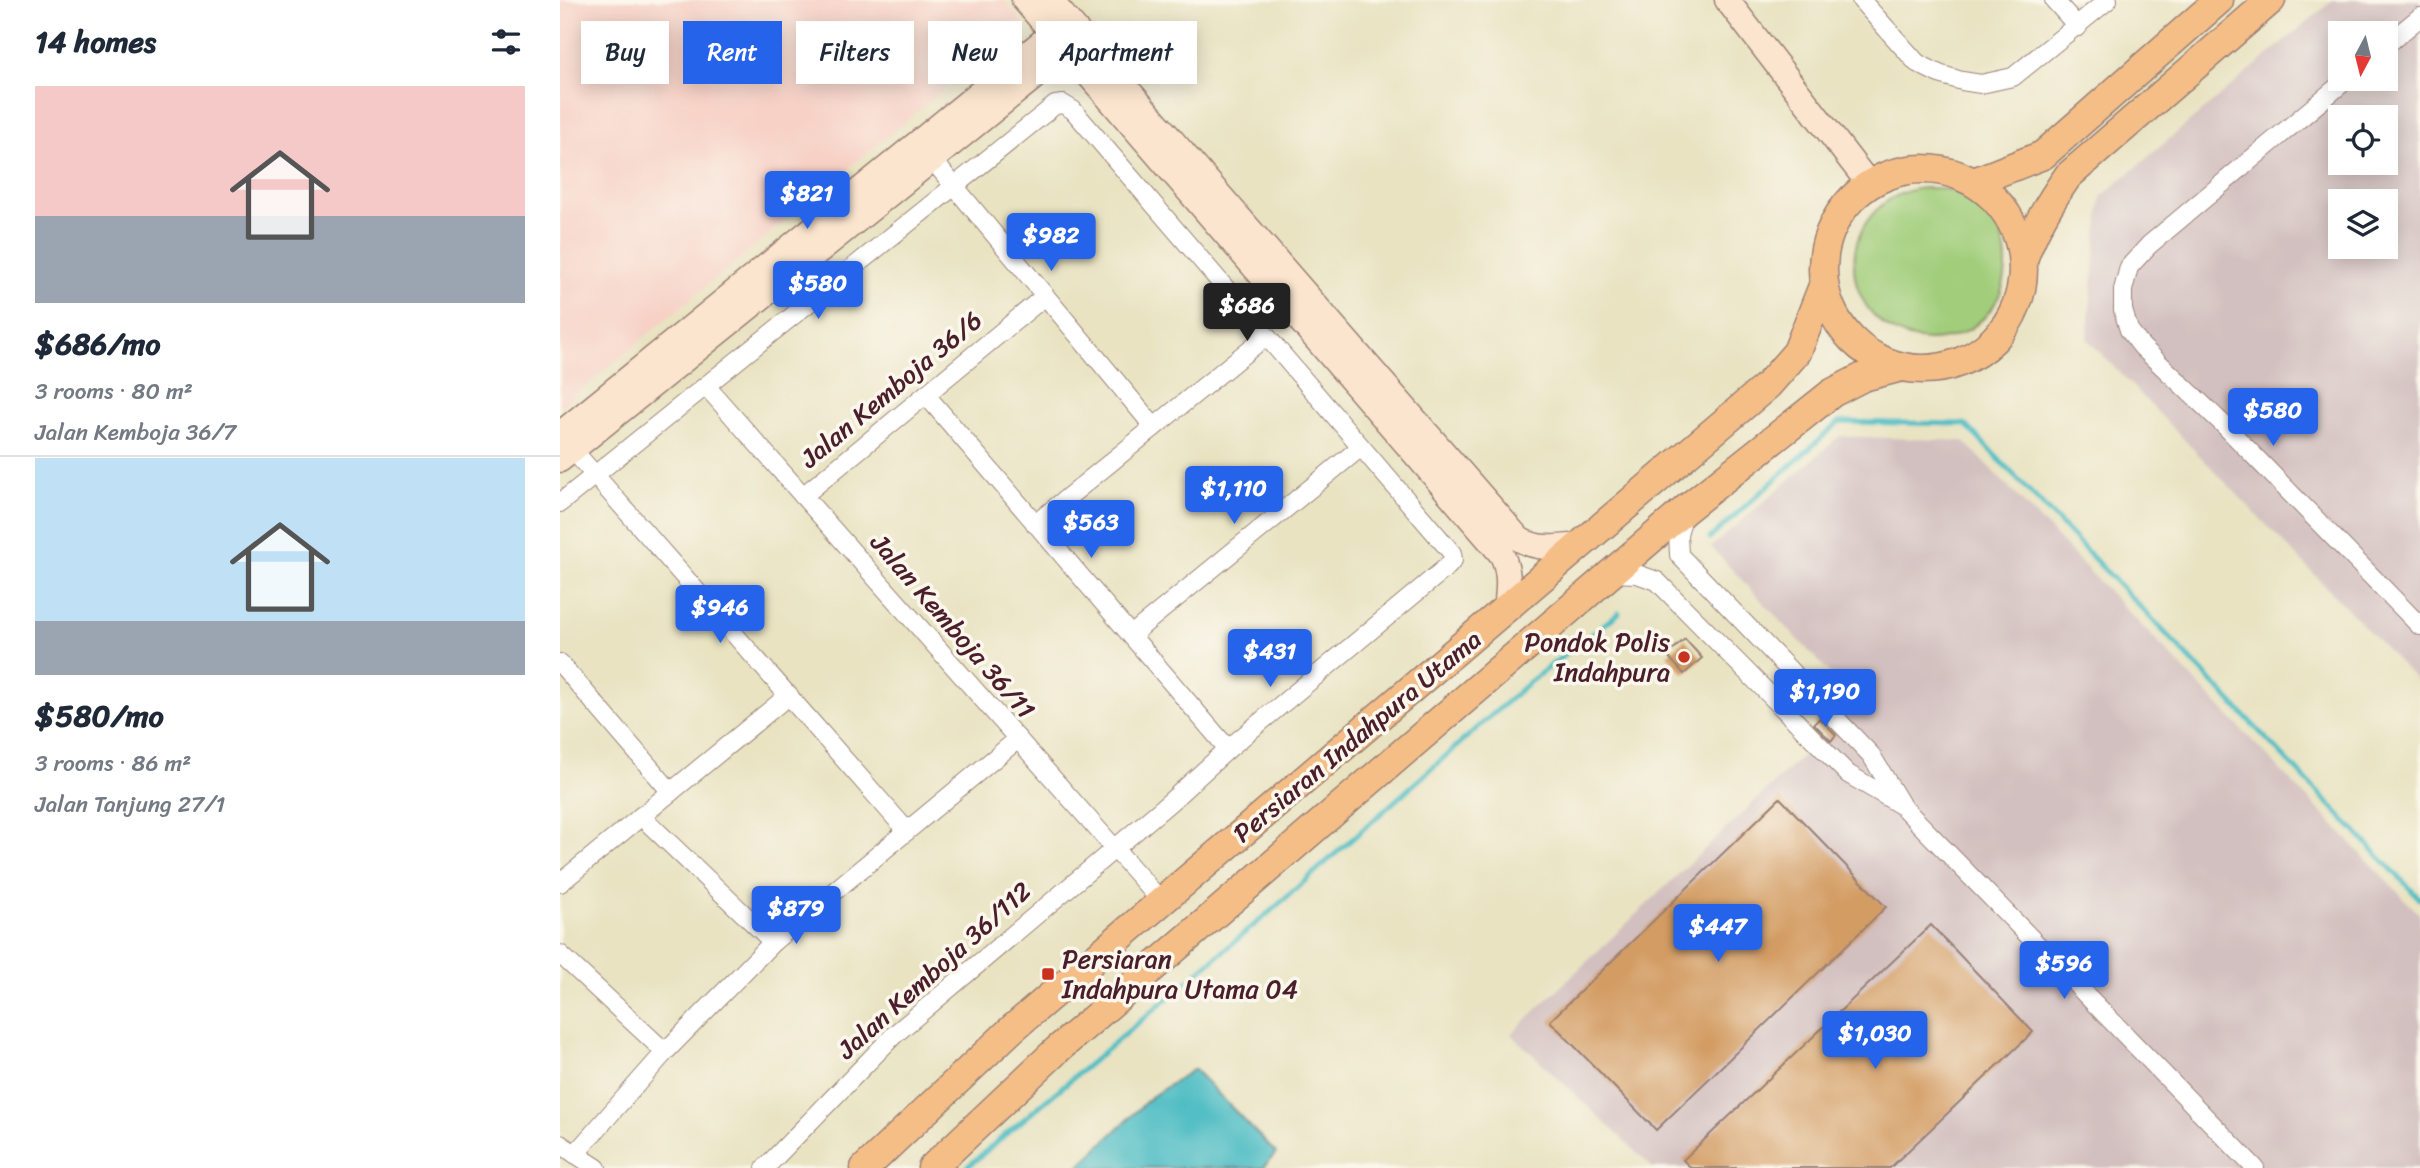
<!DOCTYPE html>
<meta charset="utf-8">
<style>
:root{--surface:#fff;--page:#f6f6f7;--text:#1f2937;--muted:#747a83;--line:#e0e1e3;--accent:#2563eb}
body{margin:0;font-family:Sriracha,sans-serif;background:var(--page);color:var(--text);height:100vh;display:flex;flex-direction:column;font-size:26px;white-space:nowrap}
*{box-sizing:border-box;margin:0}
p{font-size:23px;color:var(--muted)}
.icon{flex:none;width:38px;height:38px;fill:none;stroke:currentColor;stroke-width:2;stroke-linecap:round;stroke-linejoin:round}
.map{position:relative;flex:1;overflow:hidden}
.sheet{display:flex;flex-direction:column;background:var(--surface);width:560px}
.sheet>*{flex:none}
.banner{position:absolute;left:21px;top:21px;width:665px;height:63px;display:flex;gap:14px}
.needle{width:46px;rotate:187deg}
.fabs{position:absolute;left:1768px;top:21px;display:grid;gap:14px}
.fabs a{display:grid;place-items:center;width:70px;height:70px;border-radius:0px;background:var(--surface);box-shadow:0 4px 18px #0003;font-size:35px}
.price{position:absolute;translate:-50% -60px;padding:0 16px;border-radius:7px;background:var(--accent);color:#fff;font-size:23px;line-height:46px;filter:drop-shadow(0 2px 4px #0008)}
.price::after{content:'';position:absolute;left:50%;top:42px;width:21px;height:16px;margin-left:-10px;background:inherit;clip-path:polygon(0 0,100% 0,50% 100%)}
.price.on{background:#222;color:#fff}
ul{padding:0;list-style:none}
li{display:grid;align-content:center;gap:14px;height:371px;padding:0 35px}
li+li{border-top:2px solid var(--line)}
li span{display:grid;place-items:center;height:217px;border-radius:0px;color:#555}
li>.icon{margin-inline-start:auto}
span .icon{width:126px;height:126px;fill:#fffc;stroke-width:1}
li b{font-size:30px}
h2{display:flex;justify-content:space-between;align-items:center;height:84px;padding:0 35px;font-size:30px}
.chip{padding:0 24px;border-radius:0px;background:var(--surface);box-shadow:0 4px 18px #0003;font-size:24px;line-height:63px}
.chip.on{background:var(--accent);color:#fff}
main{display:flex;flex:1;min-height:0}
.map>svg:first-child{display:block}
</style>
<main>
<section class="sheet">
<h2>14 homes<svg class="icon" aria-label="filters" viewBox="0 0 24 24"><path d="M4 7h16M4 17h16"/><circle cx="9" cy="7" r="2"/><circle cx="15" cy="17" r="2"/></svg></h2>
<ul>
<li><span style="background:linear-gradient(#f6c9c9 60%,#9aa5b1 0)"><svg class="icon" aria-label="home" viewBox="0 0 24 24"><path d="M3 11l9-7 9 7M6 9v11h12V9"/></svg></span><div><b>$686/mo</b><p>3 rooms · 80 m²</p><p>Jalan Kemboja 36/7</p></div></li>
<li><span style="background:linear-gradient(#bfe0f5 75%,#9aa5b1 0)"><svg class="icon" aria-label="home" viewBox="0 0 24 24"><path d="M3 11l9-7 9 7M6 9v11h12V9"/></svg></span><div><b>$580/mo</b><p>3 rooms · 86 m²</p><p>Jalan Tanjung 27/1</p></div></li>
</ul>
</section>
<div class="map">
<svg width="1860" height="1168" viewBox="0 0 1860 1168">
<rect width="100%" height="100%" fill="#fbf7ec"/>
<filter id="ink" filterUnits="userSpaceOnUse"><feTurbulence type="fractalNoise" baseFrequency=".0143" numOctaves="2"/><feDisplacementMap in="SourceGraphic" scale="14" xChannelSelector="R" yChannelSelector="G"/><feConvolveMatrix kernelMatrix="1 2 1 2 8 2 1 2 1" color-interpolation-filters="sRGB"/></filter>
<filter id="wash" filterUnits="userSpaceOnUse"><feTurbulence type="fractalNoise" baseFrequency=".00686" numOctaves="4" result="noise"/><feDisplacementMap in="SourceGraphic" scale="28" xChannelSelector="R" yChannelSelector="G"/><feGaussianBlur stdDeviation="1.57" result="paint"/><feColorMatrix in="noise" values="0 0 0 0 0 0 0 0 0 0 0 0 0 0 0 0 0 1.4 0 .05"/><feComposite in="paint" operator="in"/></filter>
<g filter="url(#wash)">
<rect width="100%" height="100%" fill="#e9e3c2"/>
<path fill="#f7d1c6" d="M 0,0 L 444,0 L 464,23 L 0,407 Z"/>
<g fill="#d2bfbf" fill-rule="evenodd">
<path d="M 1773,0 L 1860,0 L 1860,684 L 1527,339 L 1541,197 ZM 1780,33 L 1825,33 L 1825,79 L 1780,79 ZM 1780,117 L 1825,117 L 1825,163 L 1780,163 ZM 1780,201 L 1825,201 L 1825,247 L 1780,247 Z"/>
<path d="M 1280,436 L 1404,441 L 1860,915 L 1860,1168 L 1093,1168 L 951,1034 L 1298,703 L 1151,547 Z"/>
</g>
<circle fill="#a2ce7c" stroke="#767654" stroke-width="2" cx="1370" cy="264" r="76"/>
<path fill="#4fbdc4" stroke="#4c6e78" stroke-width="2" d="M 634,1069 L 716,1153 L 703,1168 L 517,1168 L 591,1097 Z"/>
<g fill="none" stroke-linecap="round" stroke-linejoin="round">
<g stroke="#4fbdc4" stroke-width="5">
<path d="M 1150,538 L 1279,422 L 1405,424 L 1860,899"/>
<path d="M 406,1168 L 712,910 L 968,683 L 1059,613"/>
</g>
</g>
<g id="blocks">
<g fill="#d39c63">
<path d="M 1125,639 L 1142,658 L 1124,674 L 1107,655 Z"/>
<path d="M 1260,718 L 1276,735 L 1271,741 L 1254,724 Z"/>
<path d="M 1220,798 L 1326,907 L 1096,1130 L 990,1021 Z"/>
<path d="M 1371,925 L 1473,1032 L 1330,1168 L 1131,1168 L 1123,1160 Z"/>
</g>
</g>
</g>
<g filter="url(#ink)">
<use href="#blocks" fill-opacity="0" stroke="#9a8176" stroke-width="2"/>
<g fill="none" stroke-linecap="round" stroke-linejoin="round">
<g stroke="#9a8176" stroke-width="20">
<g id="street">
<path d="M 1301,0 L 1357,63 L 1379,74 L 1402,81 L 1421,84 L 1453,77 L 1548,0"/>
<path d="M 1494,0 L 1518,27"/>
<path d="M 1825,46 L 1860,17"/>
<path d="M 1787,79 L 1589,245 L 1569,267 L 1563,290 L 1563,310 L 1569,330 L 1582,347 L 1664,425 L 1860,626"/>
<path d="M 366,152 L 594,427"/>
<path d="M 146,386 L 601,901"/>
<path d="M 366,395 L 668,749"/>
<path d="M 5,441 L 347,831"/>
<path d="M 243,496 L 485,296"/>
<path d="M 0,503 L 495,105 L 503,104 L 513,110 L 892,553 L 893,560 L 888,566 L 668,749 L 610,802 L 334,1035 L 205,1168"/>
<path d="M 1124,513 L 1118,534 L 1119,555 L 1311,755 L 1342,806 L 1695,1168"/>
<path d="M 475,524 L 706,336"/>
<path d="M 1051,573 L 1077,574 L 1097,581 L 1288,774 L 1339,804"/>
<path d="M 571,635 L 801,447"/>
<path d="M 0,663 L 111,792"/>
<path d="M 81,816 L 213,942"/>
<path d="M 0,883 L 229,695"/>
<path d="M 0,954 L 105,1052"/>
<path d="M 0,1144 L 37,1168"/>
<path d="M 15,1154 L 105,1052 L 213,942 L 458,739"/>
</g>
</g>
<g stroke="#9a8176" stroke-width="27">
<g id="secondary">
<path d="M 464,0 L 942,555 C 951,574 948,590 946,610"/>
<path d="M 490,0 L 959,539 C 979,551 999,547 1022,545"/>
<path d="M 1167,0 L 1309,184"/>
<path d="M 0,434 L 505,23"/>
<path d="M 0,460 L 519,41"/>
</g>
</g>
<g stroke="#9a8176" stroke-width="31">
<g id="primary">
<circle cx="1363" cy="269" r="100"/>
<path d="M 1414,182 L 1483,155 L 1659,0"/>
<path d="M 1463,260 C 1474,228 1489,203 1508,176 L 1711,0"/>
<path d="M 305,1168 L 452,1029 L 1208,385 L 1237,352 L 1263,286"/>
<path d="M 372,1168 L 497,1050 L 1126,509 L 1272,393 L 1303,377 L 1342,367"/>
</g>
</g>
<use href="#street" stroke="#fff" stroke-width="18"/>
<use href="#secondary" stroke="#fbe5cf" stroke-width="24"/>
<use href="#primary" stroke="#f6be87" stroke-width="28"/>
</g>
</g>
<g fill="#c8321e" stroke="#fbf7ec" stroke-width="2.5">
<circle cx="1124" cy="657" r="7"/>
<rect x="481" y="967" width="14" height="14" rx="3.5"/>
</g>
<g text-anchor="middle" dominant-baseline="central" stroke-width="7" stroke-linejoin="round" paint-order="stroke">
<g font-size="26" fill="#4a1f2b" stroke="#fbf7ec">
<text transform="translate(331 389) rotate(-40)">Jalan Kemboja 36/6</text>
<text transform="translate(393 626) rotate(49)">Jalan Kemboja 36/11</text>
<text transform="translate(797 736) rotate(-40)">Persiaran Indahpura Utama</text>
<text transform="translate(374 970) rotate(-42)">Jalan Kemboja 36/112</text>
</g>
<g font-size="26" fill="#4a1f2b" stroke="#fbf7ec" text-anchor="end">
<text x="1110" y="642">Pondok Polis<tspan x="1110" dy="30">Indahpura</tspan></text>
<text x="502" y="959" text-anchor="start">Persiaran<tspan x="502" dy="30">Indahpura Utama 04</tspan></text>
</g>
</g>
</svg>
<div class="fabs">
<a><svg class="needle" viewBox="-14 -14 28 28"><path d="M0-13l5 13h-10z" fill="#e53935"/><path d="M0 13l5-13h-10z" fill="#747a83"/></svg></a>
<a><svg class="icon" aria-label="locate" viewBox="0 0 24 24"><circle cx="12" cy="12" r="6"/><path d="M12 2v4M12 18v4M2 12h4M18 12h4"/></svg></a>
<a><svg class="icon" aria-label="layers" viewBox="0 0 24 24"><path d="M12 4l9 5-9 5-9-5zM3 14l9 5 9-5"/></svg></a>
</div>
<b class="price" style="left:247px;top:231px">$821</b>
<b class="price" style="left:491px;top:273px">$982</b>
<b class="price" style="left:258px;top:321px">$580</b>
<b class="price on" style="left:687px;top:343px">$686</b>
<b class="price" style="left:1713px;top:448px">$580</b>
<b class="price" style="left:674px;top:526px">$1,110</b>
<b class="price" style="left:531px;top:560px">$563</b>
<b class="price" style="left:160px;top:645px">$946</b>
<b class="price" style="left:710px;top:689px">$431</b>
<b class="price" style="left:1265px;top:729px">$1,190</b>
<b class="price" style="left:236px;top:946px">$879</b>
<b class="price" style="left:1158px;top:964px">$447</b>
<b class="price" style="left:1504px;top:1001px">$596</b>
<b class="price" style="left:1315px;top:1071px">$1,030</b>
<div class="banner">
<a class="chip">Buy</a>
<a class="chip on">Rent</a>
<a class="chip">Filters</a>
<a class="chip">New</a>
<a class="chip">Apartment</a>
</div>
</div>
</main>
